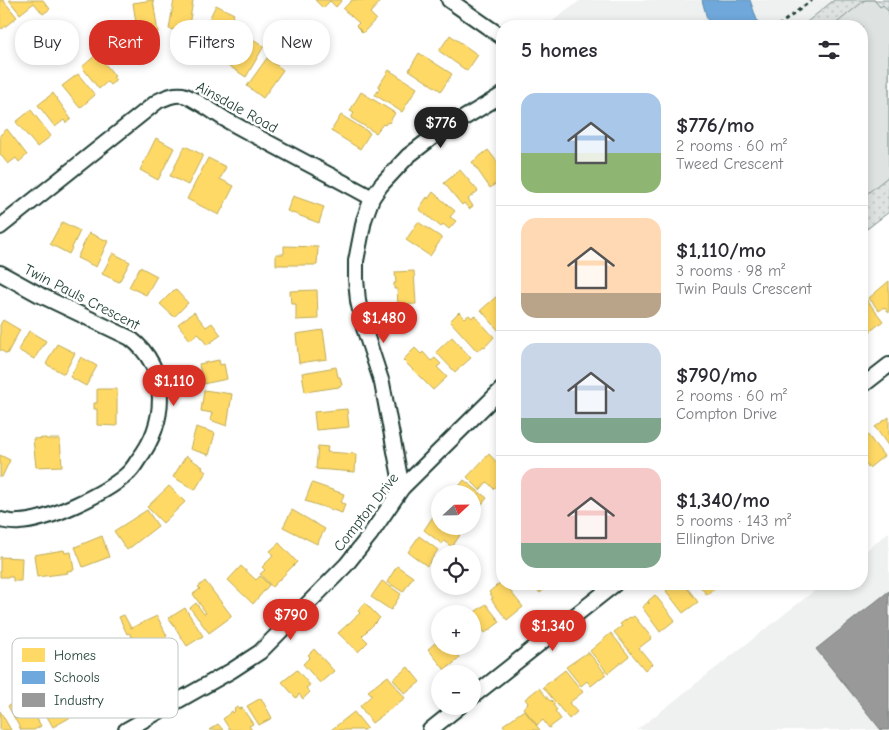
<!DOCTYPE html>
<meta charset="utf-8">
<style>
:root{--surface:#fff;--page:#f7f7f7;--text:#2b2b33;--muted:#7c7c81;--line:#e1e1e2;--accent:#d93025}
body{margin:0;font-family:"Comic Neue",sans-serif;background:var(--page);color:var(--text);height:100vh;display:flex;flex-direction:column;font-size:19px;white-space:nowrap}
*{box-sizing:border-box;margin:0}
p{font-size:16px;color:var(--muted)}
.icon{flex:none;width:28px;height:28px;fill:none;stroke:currentColor;stroke-width:2;stroke-linecap:round;stroke-linejoin:round}
.map{position:relative;flex:1;overflow:hidden}
.drawer{position:absolute;left:496px;top:20px;width:372px;height:570px;display:flex;flex-direction:column;background:var(--surface);border-radius:20px;box-shadow:0 2px 8px #0003}
.drawer>*{flex:none}
.guide{position:absolute;left:15px;top:20px;width:406px;height:45px;display:flex;gap:10px}
.needle{width:32px;rotate:68deg}
.buttons{position:absolute;left:431px;top:485px;display:grid;gap:10px}
.buttons a{display:grid;place-items:center;width:50px;height:50px;border-radius:50%;background:var(--surface);box-shadow:0 2px 8px #0003;font-size:25px}
.price{position:absolute;translate:-50% -42px;padding:0 11px;border-radius:18px;background:var(--accent);color:#fff;font-size:16px;line-height:32px;filter:drop-shadow(0 1px 2px #0008)}
.price::after{content:'';position:absolute;left:50%;top:30px;width:15px;height:11px;margin-left:-8px;background:inherit;clip-path:polygon(0 0,100% 0,50% 100%)}
.price.active{background:#222;color:#fff}
ul{padding:0;list-style:none}
li{display:flex;align-items:center;gap:15px;height:125px;padding:0 25px}
li+li{border-top:1px solid var(--line)}
li span{display:grid;place-items:center;flex:none;width:140px;height:100px;border-radius:15px;color:#555}
li>.icon{margin-inline-start:auto}
span .icon{width:60px;height:60px;fill:#fffc;stroke-width:1}
li b{font-size:21px}
h2{display:flex;justify-content:space-between;align-items:center;height:60px;padding:0 25px;font-size:21px}
.pill{padding:0 18px;border-radius:20px;background:var(--surface);box-shadow:0 2px 8px #0003;font-size:18px;line-height:45px}
.pill.active{background:var(--accent);color:#fff}
.map>svg:first-child{display:block}
</style>
<div class="map">
<svg width="889" height="730" viewBox="0 0 889 730">
<defs>
<pattern id="grass-dots" width="8" height="8" patternUnits="userSpaceOnUse" patternTransform="scale(1.25)"><rect width="8" height="8" fill="#dee3e2"/><path d="M2 2h.1M6 6h.1" fill="none" stroke="#bec4c2" stroke-width="1.8" stroke-linecap="round"/></pattern>
</defs>
<rect width="100%" height="100%" fill="#fff"/>
<filter id="ink" filterUnits="userSpaceOnUse"><feTurbulence type="fractalNoise" baseFrequency=".02" numOctaves="2"/><feDisplacementMap in="SourceGraphic" scale="10" xChannelSelector="R" yChannelSelector="G"/><feConvolveMatrix kernelMatrix="1 2 1 2 8 2 1 2 1" color-interpolation-filters="sRGB"/></filter>
<g filter="url(#ink)">
<g fill="#eef1f0">
<path d="M 581,0 L 834,0 L 802,26 L 546,26 Z"/>
<path d="M 889,532 L 889,730 L 637,730 L 823,584 L 862,584 L 863,553 Z"/>
</g>
<path fill="url(#grass-dots)" stroke="#7e908b" d="M 834,0 L 889,0 L 889,212 L 863,232 L 862,26 L 802,26 Z"/>
<path fill="#dee3e2" stroke="#7e908b" d="M 865,0 L 874,0 L 880,7 L 883,5 L 889,12 L 889,176 L 864,196 L 862,26 L 833,26 Z"/>
<g fill="#ffd966" stroke="#bcaa57">
<path d="M 0,0 L 3,0 L 17,17 L 2,29 L 0,26 Z"/>
<path d="M 9,0 L 43,0 L 50,9 L 43,14 L 34,3 L 20,14 Z"/>
<path d="M 153,0 L 158,33 L 138,36 L 133,3 Z"/>
<path d="M 174,0 L 193,0 L 188,32 L 169,29 Z"/>
<path d="M 315,0 L 342,0 L 336,7 L 330,1 L 323,8 Z"/>
<path d="M 352,0 L 375,0 L 379,3 L 370,13 L 376,19 L 363,33 L 356,26 L 359,23 L 343,9 Z"/>
<path d="M 216,5 L 234,14 L 219,45 L 201,36 Z"/>
<path d="M 112,23 L 132,52 L 115,63 L 96,34 Z"/>
<path d="M 450,35 L 478,55 L 467,71 L 439,51 Z"/>
<path d="M 248,36 L 264,46 L 246,77 L 229,66 Z"/>
<path d="M 419,53 L 452,74 L 441,91 L 409,70 Z"/>
<path d="M 97,54 L 115,76 L 113,77 L 116,80 L 110,85 L 107,82 L 99,89 L 82,67 Z"/>
<path d="M 267,58 L 283,70 L 263,98 L 247,86 Z"/>
<path d="M 389,70 L 417,88 L 402,112 L 375,95 L 380,88 L 378,87 Z"/>
<path d="M 78,74 L 95,95 L 80,108 L 62,86 Z"/>
<path d="M 361,92 L 395,113 L 389,123 L 387,122 L 385,125 L 383,124 L 376,133 L 351,118 L 354,113 L 350,111 L 351,109 Z"/>
<path d="M 53,93 L 71,119 L 66,123 L 64,120 L 55,127 L 38,105 Z"/>
<path d="M 31,110 L 51,136 L 37,147 L 16,122 Z"/>
<path d="M 341,115 L 370,133 L 360,149 L 331,131 Z"/>
<path d="M 7,129 L 27,155 L 19,162 L 16,158 L 8,164 L 0,154 L 0,135 Z"/>
<path d="M 156,138 L 174,148 L 158,180 L 140,170 Z"/>
<path d="M 185,146 L 203,155 L 188,185 L 170,176 Z"/>
<path d="M 488,150 L 502,168 L 502,179 L 490,188 L 472,162 Z"/>
<path d="M 208,158 L 226,167 L 220,179 L 234,186 L 219,215 L 187,199 Z"/>
<path d="M 460,170 L 478,191 L 468,199 L 473,206 L 469,209 L 464,203 L 462,205 L 444,183 Z"/>
<path d="M 433,192 L 455,211 L 450,217 L 456,221 L 449,229 L 443,224 L 441,227 L 419,209 L 427,197 L 428,199 Z"/>
<path d="M 293,196 L 324,207 L 319,223 L 287,211 Z"/>
<path d="M 62,222 L 80,231 L 69,254 L 50,244 Z"/>
<path d="M 418,222 L 442,238 L 430,256 L 406,240 Z"/>
<path d="M 89,233 L 108,241 L 96,267 L 77,258 Z"/>
<path d="M 284,246 L 318,247 L 317,265 L 276,265 L 276,254 L 284,254 Z"/>
<path d="M 113,253 L 130,262 L 119,282 L 102,274 Z"/>
<path d="M 140,267 L 157,276 L 146,295 L 129,287 Z"/>
<path d="M 414,271 L 416,304 L 398,305 L 397,289 L 394,289 L 394,283 L 396,283 L 395,272 Z"/>
<path d="M 889,281 L 889,313 L 884,307 L 879,311 L 869,298 Z"/>
<path d="M 175,289 L 188,303 L 174,317 L 160,304 Z"/>
<path d="M 317,290 L 318,319 L 296,320 L 296,304 L 291,304 L 290,291 Z"/>
<path d="M 497,296 L 502,302 L 502,328 L 499,331 L 481,310 Z"/>
<path d="M 866,299 L 883,321 L 868,333 L 862,327 L 862,302 Z"/>
<path d="M 194,312 L 206,327 L 212,323 L 221,335 L 207,345 L 198,333 L 190,340 L 178,324 Z"/>
<path d="M 459,312 L 465,318 L 469,315 L 472,318 L 474,315 L 494,337 L 485,347 L 484,346 L 477,351 L 450,321 Z"/>
<path d="M 3,320 L 20,330 L 7,354 L 0,350 L 0,325 Z"/>
<path d="M 323,330 L 327,359 L 299,363 L 296,334 Z"/>
<path d="M 29,331 L 46,341 L 34,359 L 18,350 Z"/>
<path d="M 452,337 L 471,358 L 455,372 L 436,352 Z"/>
<path d="M 57,344 L 75,353 L 64,374 L 46,364 Z"/>
<path d="M 415,348 L 421,354 L 423,352 L 431,361 L 435,358 L 441,364 L 437,367 L 447,377 L 433,390 L 403,360 Z"/>
<path d="M 81,357 L 97,366 L 86,386 L 70,377 Z"/>
<path d="M 219,360 L 220,365 L 224,364 L 227,379 L 203,384 L 199,364 Z"/>
<path d="M 336,367 L 338,377 L 340,377 L 342,385 L 339,386 L 339,387 L 305,392 L 302,373 Z"/>
<path d="M 97,389 L 117,389 L 117,426 L 97,425 L 97,409 L 94,409 L 94,403 L 97,403 Z"/>
<path d="M 204,390 L 232,394 L 227,426 L 210,420 L 212,413 L 201,411 Z"/>
<path d="M 347,409 L 349,427 L 316,430 L 314,412 Z"/>
<path d="M 889,417 L 889,447 L 875,427 Z"/>
<path d="M 196,427 L 215,433 L 209,455 L 190,449 Z"/>
<path d="M 867,434 L 884,456 L 869,468 L 862,460 L 862,437 Z"/>
<path d="M 46,438 L 46,439 L 60,439 L 62,466 L 36,467 L 33,439 Z"/>
<path d="M 318,446 L 328,447 L 327,452 L 356,454 L 355,472 L 316,469 Z"/>
<path d="M 489,454 L 502,468 L 502,481 L 494,489 L 487,482 L 480,490 L 467,477 Z"/>
<path d="M 0,455 L 10,460 L 2,477 L 0,477 Z"/>
<path d="M 186,456 L 203,467 L 202,469 L 206,472 L 195,490 L 173,477 Z"/>
<path d="M 464,480 L 487,498 L 473,515 L 472,494 L 453,494 Z"/>
<path d="M 312,483 L 344,494 L 341,503 L 345,504 L 342,513 L 305,501 Z"/>
<path d="M 169,486 L 185,502 L 163,523 L 147,507 Z"/>
<path d="M 147,510 L 158,526 L 127,550 L 114,531 Z"/>
<path d="M 292,510 L 325,529 L 317,544 L 283,527 Z"/>
<path d="M 434,515 L 440,519 L 440,526 L 450,526 L 460,535 L 452,547 L 444,541 L 442,544 L 424,530 Z"/>
<path d="M 102,536 L 109,557 L 83,567 L 75,547 Z"/>
<path d="M 419,536 L 438,550 L 427,566 L 408,552 Z"/>
<path d="M 279,543 L 297,562 L 272,587 L 260,574 L 265,570 L 262,567 L 273,556 L 270,551 Z"/>
<path d="M 64,550 L 65,553 L 71,552 L 74,570 L 67,571 L 68,573 L 37,577 L 34,555 Z"/>
<path d="M 0,557 L 22,558 L 21,581 L 13,581 L 13,577 L 0,577 Z"/>
<path d="M 241,566 L 256,580 L 260,576 L 269,585 L 253,604 L 228,580 Z"/>
<path d="M 397,566 L 413,577 L 403,592 L 387,582 Z"/>
<path d="M 205,581 L 231,615 L 231,617 L 209,633 L 190,608 L 196,603 L 204,614 L 206,613 L 193,594 L 200,589 L 198,587 Z"/>
<path d="M 382,581 L 401,594 L 391,610 L 371,597 Z"/>
<path d="M 502,581 L 523,607 L 507,620 L 491,599 L 493,598 L 489,592 Z"/>
<path d="M 532,584 L 551,584 L 540,593 Z"/>
<path d="M 675,584 L 684,584 L 698,602 L 683,613 L 666,591 Z"/>
<path d="M 698,584 L 721,584 L 707,595 Z"/>
<path d="M 655,595 L 675,620 L 660,632 L 642,607 L 648,602 L 649,604 L 648,601 Z"/>
<path d="M 365,603 L 380,618 L 362,636 L 368,642 L 358,652 L 338,633 L 360,613 L 358,611 Z"/>
<path d="M 486,604 L 500,622 L 485,633 L 472,617 L 472,614 Z"/>
<path d="M 185,608 L 203,636 L 187,646 L 169,618 Z"/>
<path d="M 124,615 L 131,628 L 157,616 L 167,636 L 164,638 L 166,642 L 169,640 L 175,652 L 175,659 L 160,667 L 158,663 L 148,668 L 133,639 L 129,633 L 127,634 L 119,617 Z"/>
<path d="M 634,616 L 652,638 L 639,648 L 652,664 L 645,670 L 614,632 L 622,626 L 620,624 L 630,617 L 631,618 Z"/>
<path d="M 611,633 L 629,656 L 608,673 L 590,651 Z"/>
<path d="M 440,639 L 440,646 L 468,646 L 457,654 L 460,658 L 445,670 L 428,649 Z"/>
<path d="M 314,649 L 334,671 L 320,683 L 303,664 L 310,657 L 308,655 Z"/>
<path d="M 588,652 L 606,674 L 591,686 L 587,681 L 581,686 L 566,667 Z"/>
<path d="M 408,667 L 420,682 L 405,694 L 393,679 Z"/>
<path d="M 297,670 L 310,685 L 306,688 L 310,692 L 303,699 L 299,694 L 296,698 L 282,682 Z"/>
<path d="M 565,670 L 583,692 L 569,703 L 577,712 L 569,719 L 543,687 Z"/>
<path d="M 388,676 L 405,698 L 372,723 L 360,706 L 372,695 L 368,691 Z"/>
<path d="M 46,677 L 71,717 L 53,727 L 33,692 L 42,687 L 38,682 Z"/>
<path d="M 539,688 L 550,701 L 551,700 L 555,704 L 553,705 L 557,710 L 555,711 L 561,719 L 549,728 L 543,720 L 537,725 L 523,708 L 528,703 L 525,699 Z"/>
<path d="M 25,697 L 41,726 L 34,730 L 21,730 L 8,706 Z"/>
<path d="M 261,698 L 272,718 L 259,725 L 247,706 Z"/>
<path d="M 238,707 L 239,709 L 242,708 L 253,724 L 249,726 L 252,730 L 230,730 L 223,719 L 232,711 L 233,713 L 235,711 L 234,709 Z"/>
<path d="M 524,710 L 540,730 L 507,730 L 503,725 Z"/>
<path d="M 0,711 L 11,730 L 0,730 Z"/>
<path d="M 354,712 L 367,728 L 364,730 L 331,730 Z"/>
<path d="M 218,724 L 223,730 L 209,730 Z"/>
</g>
<path fill="#6fa8dc" stroke="#5788aa" d="M 702,0 L 750,0 L 759,26 L 709,26 Z"/>
<path fill="#999" stroke="#747d7b" d="M 889,591 L 889,730 L 881,730 L 816,649 Z"/>
<g fill="none" stroke-linecap="round" stroke-linejoin="round">
<g stroke="#1f3d34" stroke-width="18">
<g id="street">
<path d="M 449,0 L 502,37"/>
<path d="M 0,227 L 158,101 C 167,97 173,94 183,95 C 193,97 219,116 230,122 C 277,148 325,172 372,198"/>
<path d="M 0,273 L 40,295 L 130,338 C 170,368 167,423 138,460 C 135,465 131,471 126,475 C 104,494 48,521 19,522 C 13,523 6,521 0,520"/>
<path d="M 862,386 L 889,365"/>
<path d="M 402,488 L 382,383 L 364,328 L 358,301 L 356,279 L 356,261 L 364,220 L 372,198 L 381,185 L 408,156 L 434,136 L 502,95"/>
<path d="M 472,697 L 615,584"/>
<path d="M 126,730 L 231,671 L 260,652 L 346,565 L 370,535 L 402,488 L 502,389"/>
<path d="M 430,730 L 460,706"/>
</g>
</g>
<path stroke="#1f3d34" stroke-width="3" stroke-dasharray="4 4" stroke-linecap="butt" d="M 778,26 L 812,0"/>
<use href="#street" stroke="#fff" stroke-width="14"/>
</g>
</g>
<g text-anchor="middle" dominant-baseline="central" stroke-width="5" stroke-linejoin="round" paint-order="stroke">
<g font-size="15" fill="#1f3d34" stroke="#fff">
<text transform="translate(237 107) rotate(29)">Ainsdale Road</text>
<text transform="translate(82 297) rotate(27)">Twin Pauls Crescent</text>
<text transform="translate(366 512) rotate(-52)">Compton Drive</text>
</g>
</g>
<rect x="12" y="638" width="166" height="80" rx="8" fill="#fff" stroke="#bcc5c2" stroke-width="1"/>
<rect x="22" y="648" width="23" height="14" fill="#ffd966"/>
<rect x="22" y="671" width="23" height="13" fill="#6fa8dc"/>
<rect x="22" y="693" width="23" height="14" fill="#999"/>
<g font-size="14" fill="#1f3d34">
<text x="54" y="660">Homes</text>
<text x="54" y="682">Schools</text>
<text x="54" y="705">Industry</text>
</g>
</svg>
<div class="buttons">
<a><svg class="needle" viewBox="-14 -14 28 28"><path d="M0-13l5 13h-10z" fill="#e53935"/><path d="M0 13l5-13h-10z" fill="#7c7c81"/></svg></a>
<a><svg class="icon" aria-label="locate" viewBox="0 0 24 24"><circle cx="12" cy="12" r="6"/><path d="M12 2v4M12 18v4M2 12h4M18 12h4"/></svg></a>
<a>+</a>
<a>−</a>
</div>
<b class="price active" style="left:441px;top:149px">$776</b>
<b class="price" style="left:384px;top:344px">$1,480</b>
<b class="price" style="left:174px;top:407px">$1,110</b>
<b class="price" style="left:291px;top:641px">$790</b>
<b class="price" style="left:553px;top:652px">$1,340</b>
<div class="guide">
<a class="pill">Buy</a>
<a class="pill active">Rent</a>
<a class="pill">Filters</a>
<a class="pill">New</a>
</div>
<section class="drawer">
<h2>5 homes<svg class="icon" aria-label="filters" viewBox="0 0 24 24"><path d="M4 7h16M4 17h16"/><circle cx="9" cy="7" r="2"/><circle cx="15" cy="17" r="2"/></svg></h2>
<ul>
<li><span style="background:linear-gradient(#a9c7e8 60%,#8fb573 0)"><svg class="icon" aria-label="home" viewBox="0 0 24 24"><path d="M3 11l9-7 9 7M6 9v11h12V9"/></svg></span><div><b>$776/mo</b><p>2 rooms · 60 m²</p><p>Tweed Crescent</p></div></li>
<li><span style="background:linear-gradient(#ffd9b3 75%,#b9a48a 0)"><svg class="icon" aria-label="home" viewBox="0 0 24 24"><path d="M3 11l9-7 9 7M6 9v11h12V9"/></svg></span><div><b>$1,110/mo</b><p>3 rooms · 98 m²</p><p>Twin Pauls Crescent</p></div></li>
<li><span style="background:linear-gradient(#c9d6e8 75%,#7fa58c 0)"><svg class="icon" aria-label="home" viewBox="0 0 24 24"><path d="M3 11l9-7 9 7M6 9v11h12V9"/></svg></span><div><b>$790/mo</b><p>2 rooms · 60 m²</p><p>Compton Drive</p></div></li>
<li><span style="background:linear-gradient(#f6c9c9 75%,#7fa58c 0)"><svg class="icon" aria-label="home" viewBox="0 0 24 24"><path d="M3 11l9-7 9 7M6 9v11h12V9"/></svg></span><div><b>$1,340/mo</b><p>5 rooms · 143 m²</p><p>Ellington Drive</p></div></li>
</ul>
</section>
</div>
